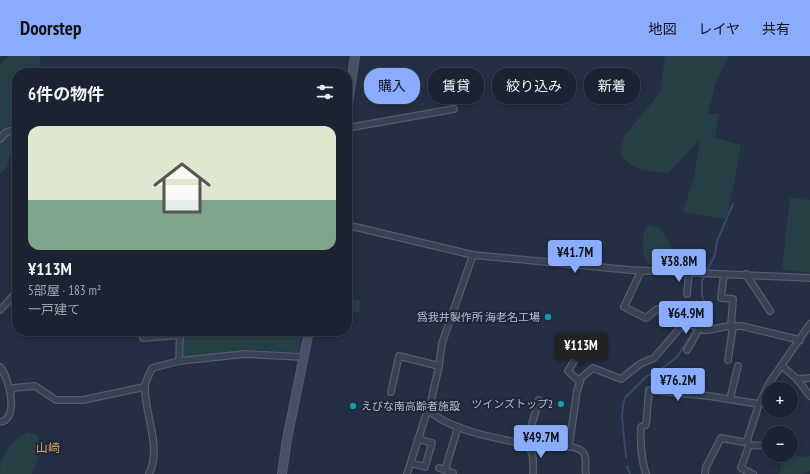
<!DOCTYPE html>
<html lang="ja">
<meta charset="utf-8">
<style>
:root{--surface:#1b2333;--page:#282f3f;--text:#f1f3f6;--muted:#a0a4ac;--line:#39404e;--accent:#89acff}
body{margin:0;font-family:"PT Sans Narrow","Noto Sans JP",sans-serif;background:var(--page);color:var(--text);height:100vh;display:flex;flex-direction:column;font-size:15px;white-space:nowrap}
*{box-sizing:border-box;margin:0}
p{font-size:13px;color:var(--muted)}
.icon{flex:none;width:22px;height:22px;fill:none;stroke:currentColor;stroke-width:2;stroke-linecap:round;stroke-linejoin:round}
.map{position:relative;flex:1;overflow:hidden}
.details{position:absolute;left:12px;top:12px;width:340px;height:268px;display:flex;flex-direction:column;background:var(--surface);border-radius:16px;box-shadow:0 2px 6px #0003,0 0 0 1px var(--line)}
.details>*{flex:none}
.top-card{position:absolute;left:364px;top:12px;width:380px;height:36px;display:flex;gap:8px}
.tools{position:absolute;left:762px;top:326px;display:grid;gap:8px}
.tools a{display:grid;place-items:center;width:36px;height:36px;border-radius:50%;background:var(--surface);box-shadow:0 2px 6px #0003,0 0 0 1px var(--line);font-size:20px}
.price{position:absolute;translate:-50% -34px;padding:0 9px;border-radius:4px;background:var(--accent);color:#111;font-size:13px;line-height:26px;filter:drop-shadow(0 1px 2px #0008)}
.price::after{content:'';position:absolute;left:50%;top:24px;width:12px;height:9px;margin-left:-6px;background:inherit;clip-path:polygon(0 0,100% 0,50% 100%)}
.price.active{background:#222;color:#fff}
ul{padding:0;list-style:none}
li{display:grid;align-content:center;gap:8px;height:212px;padding:0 16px}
li span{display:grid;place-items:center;height:124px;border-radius:12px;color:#555}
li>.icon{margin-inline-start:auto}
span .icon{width:72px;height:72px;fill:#fffc;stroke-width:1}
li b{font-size:17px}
h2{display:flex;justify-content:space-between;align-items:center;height:48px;padding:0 16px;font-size:17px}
.tag{padding:0 14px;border-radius:16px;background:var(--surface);box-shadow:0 2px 6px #0003,0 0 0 1px var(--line);font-size:14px;line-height:36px}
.tag.active{background:var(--accent);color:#111}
header{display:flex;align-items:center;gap:24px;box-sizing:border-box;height:56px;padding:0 20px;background:var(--accent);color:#111}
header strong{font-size:19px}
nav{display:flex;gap:22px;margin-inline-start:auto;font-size:14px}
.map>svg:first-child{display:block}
</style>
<header>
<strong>Doorstep</strong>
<nav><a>地図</a><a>レイヤ</a><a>共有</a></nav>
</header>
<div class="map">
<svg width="810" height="418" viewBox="0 0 810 418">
<rect width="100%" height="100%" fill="#242f44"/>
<g fill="#263f45">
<path d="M 8,0 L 40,0 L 39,17 L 17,17 L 17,64 L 0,77 L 0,10 Z"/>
<path d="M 665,0 L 729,0 L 716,26 L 708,58 L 719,58 L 715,82 L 741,89 L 728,156 L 725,163 L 683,156 L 694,121 L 700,83 L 680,105 L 668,117 C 647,115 634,116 620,98 L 624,80 L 660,37 Z"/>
<path d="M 17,74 L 15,92 L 12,94 L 6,114 L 2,115 L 0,119 C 0,112 0,93 0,87 C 2,81 11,76 17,74 Z"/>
<path d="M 790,142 L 810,144 L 810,217 L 783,214 L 782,212 Z"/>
<path d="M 647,169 L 660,172 C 666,183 678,197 674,210 L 661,211 L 648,208 C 641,196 641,182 647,169 Z"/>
<path d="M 347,242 L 361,245 L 359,257 L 347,255 Z"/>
<path d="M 144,275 L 302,275 L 298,296 L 245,294 L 185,303 L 182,300 L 183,277 L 146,280 L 145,278 Z"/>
<path d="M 28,376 L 37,379 C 43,394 38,404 32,418 L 0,418 C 0,398 11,385 28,376 Z"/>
<path d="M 791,397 L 801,401 L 810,400 L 810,415 L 803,418 L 779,418 L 782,405 L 786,399 L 791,399 Z"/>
</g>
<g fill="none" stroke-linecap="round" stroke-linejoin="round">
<g stroke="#37496c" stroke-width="2">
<path d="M 708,212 L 715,199 L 717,185 L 733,148"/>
<path d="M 698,268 L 705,249 L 702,239 L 702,225 L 704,221"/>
<path d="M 626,401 L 622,361 L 623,348 L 625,342 L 647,320 L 664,311 L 677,301 L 693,276"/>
<path d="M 627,410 L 630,418"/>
</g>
<g stroke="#545c6d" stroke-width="8">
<g id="street">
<path d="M 347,72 L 454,53"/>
<path d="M 0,83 L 5,77 L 17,72"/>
<path d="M 347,169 L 473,199 L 630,214 L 810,222"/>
<path d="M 641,215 L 624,251 L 646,262 L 657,253 L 703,274 L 708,274 L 729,270 L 742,270 L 800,284"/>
<path d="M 724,218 L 721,242 L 733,243 L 731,270"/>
<path d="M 746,218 L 770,255"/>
<path d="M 687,238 L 689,216"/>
<path d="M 0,254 L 17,236"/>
<path d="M 142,275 L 143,282 L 180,279 L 179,305"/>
<path d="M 687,294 L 699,273"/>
<path d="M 728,304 L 733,270"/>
<path d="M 782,310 L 797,323 L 810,340"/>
<path d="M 0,311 C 9,321 20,363 0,366"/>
<path d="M 797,323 L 810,322"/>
<path d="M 580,326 L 568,315 L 580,296"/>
<path d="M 11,336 L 13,332 L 35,330 L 56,344 L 83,344 L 144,331"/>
<path d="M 391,336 L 399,300 L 439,310"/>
<path d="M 730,343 L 738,310"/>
<path d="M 429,354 C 448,374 499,383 526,388 C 535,395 533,408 533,418"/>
<path d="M 526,388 L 539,344"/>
<path d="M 749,389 L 769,390"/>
<path d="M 530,391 C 541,389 574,387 583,396 C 588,402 584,412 586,418"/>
<path d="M 569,391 L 577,335 L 581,322 L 593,312 L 621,323 L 640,308 L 654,302 L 685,266"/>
<path d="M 411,407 L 425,411 L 432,387 L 418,383"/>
<path d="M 439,412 L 453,417"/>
<path d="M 445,414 L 458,371"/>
<path d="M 149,418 C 162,390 145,361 145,332 C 144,326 150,318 152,312 L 179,305 L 245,298 L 303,301"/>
<path d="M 407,418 L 426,359 L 429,354 L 439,310 L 442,287 L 473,199"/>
<path d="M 646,418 C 641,402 640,388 641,371 L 646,369 L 649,334 L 709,340 L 759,348"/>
<path d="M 705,418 L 706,411 L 721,382 L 743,386 L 747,385"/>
<path d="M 753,418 L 741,412 L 749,389 L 747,385 L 759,348 L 770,326 L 810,268"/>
</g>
</g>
<g stroke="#545c6d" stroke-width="10">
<g id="secondary">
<path d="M 347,55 L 355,0"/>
<path d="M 282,418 L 287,383 L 309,275"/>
</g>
</g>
<use href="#street" stroke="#394253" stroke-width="5.5"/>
<use href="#secondary" stroke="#475067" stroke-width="8"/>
</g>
<g fill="#0f9aa8" stroke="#1e2639" stroke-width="1.5">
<circle cx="548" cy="261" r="4"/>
<circle cx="561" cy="348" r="4"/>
<circle cx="353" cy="350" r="4"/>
</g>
<g text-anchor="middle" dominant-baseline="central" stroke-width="4" stroke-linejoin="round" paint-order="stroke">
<g font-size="11" fill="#b6bdcd" stroke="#1e2639" text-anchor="end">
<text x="540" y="261">爲我井製作所 海老名工場</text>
<text x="553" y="348">ツインズトップ2</text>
<text x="361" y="350" text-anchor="start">えびな南高齢者施設</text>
</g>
<g font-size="12" fill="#dea260" stroke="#1e2639">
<text x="48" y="391">山崎</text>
</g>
</g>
</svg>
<div class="tools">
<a>+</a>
<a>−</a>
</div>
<b class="price" style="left:575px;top:218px">¥41.7M</b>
<b class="price" style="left:679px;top:227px">¥38.8M</b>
<b class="price" style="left:686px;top:279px">¥64.9M</b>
<b class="price active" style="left:581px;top:311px">¥113M</b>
<b class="price" style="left:678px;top:346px">¥76.2M</b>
<b class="price" style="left:541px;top:403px">¥49.7M</b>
<div class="top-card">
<a class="tag active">購入</a>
<a class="tag">賃貸</a>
<a class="tag">絞り込み</a>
<a class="tag">新着</a>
</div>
<section class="details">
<h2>6件の物件<svg class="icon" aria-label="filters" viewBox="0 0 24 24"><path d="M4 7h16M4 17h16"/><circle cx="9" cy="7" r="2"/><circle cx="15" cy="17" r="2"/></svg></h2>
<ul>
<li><span style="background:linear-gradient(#dfe7d0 60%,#7fa58c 0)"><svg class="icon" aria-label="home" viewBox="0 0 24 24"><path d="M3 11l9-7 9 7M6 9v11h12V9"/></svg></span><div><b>¥113M</b><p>5部屋 · 183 m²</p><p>一戸建て</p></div></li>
</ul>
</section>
</div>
